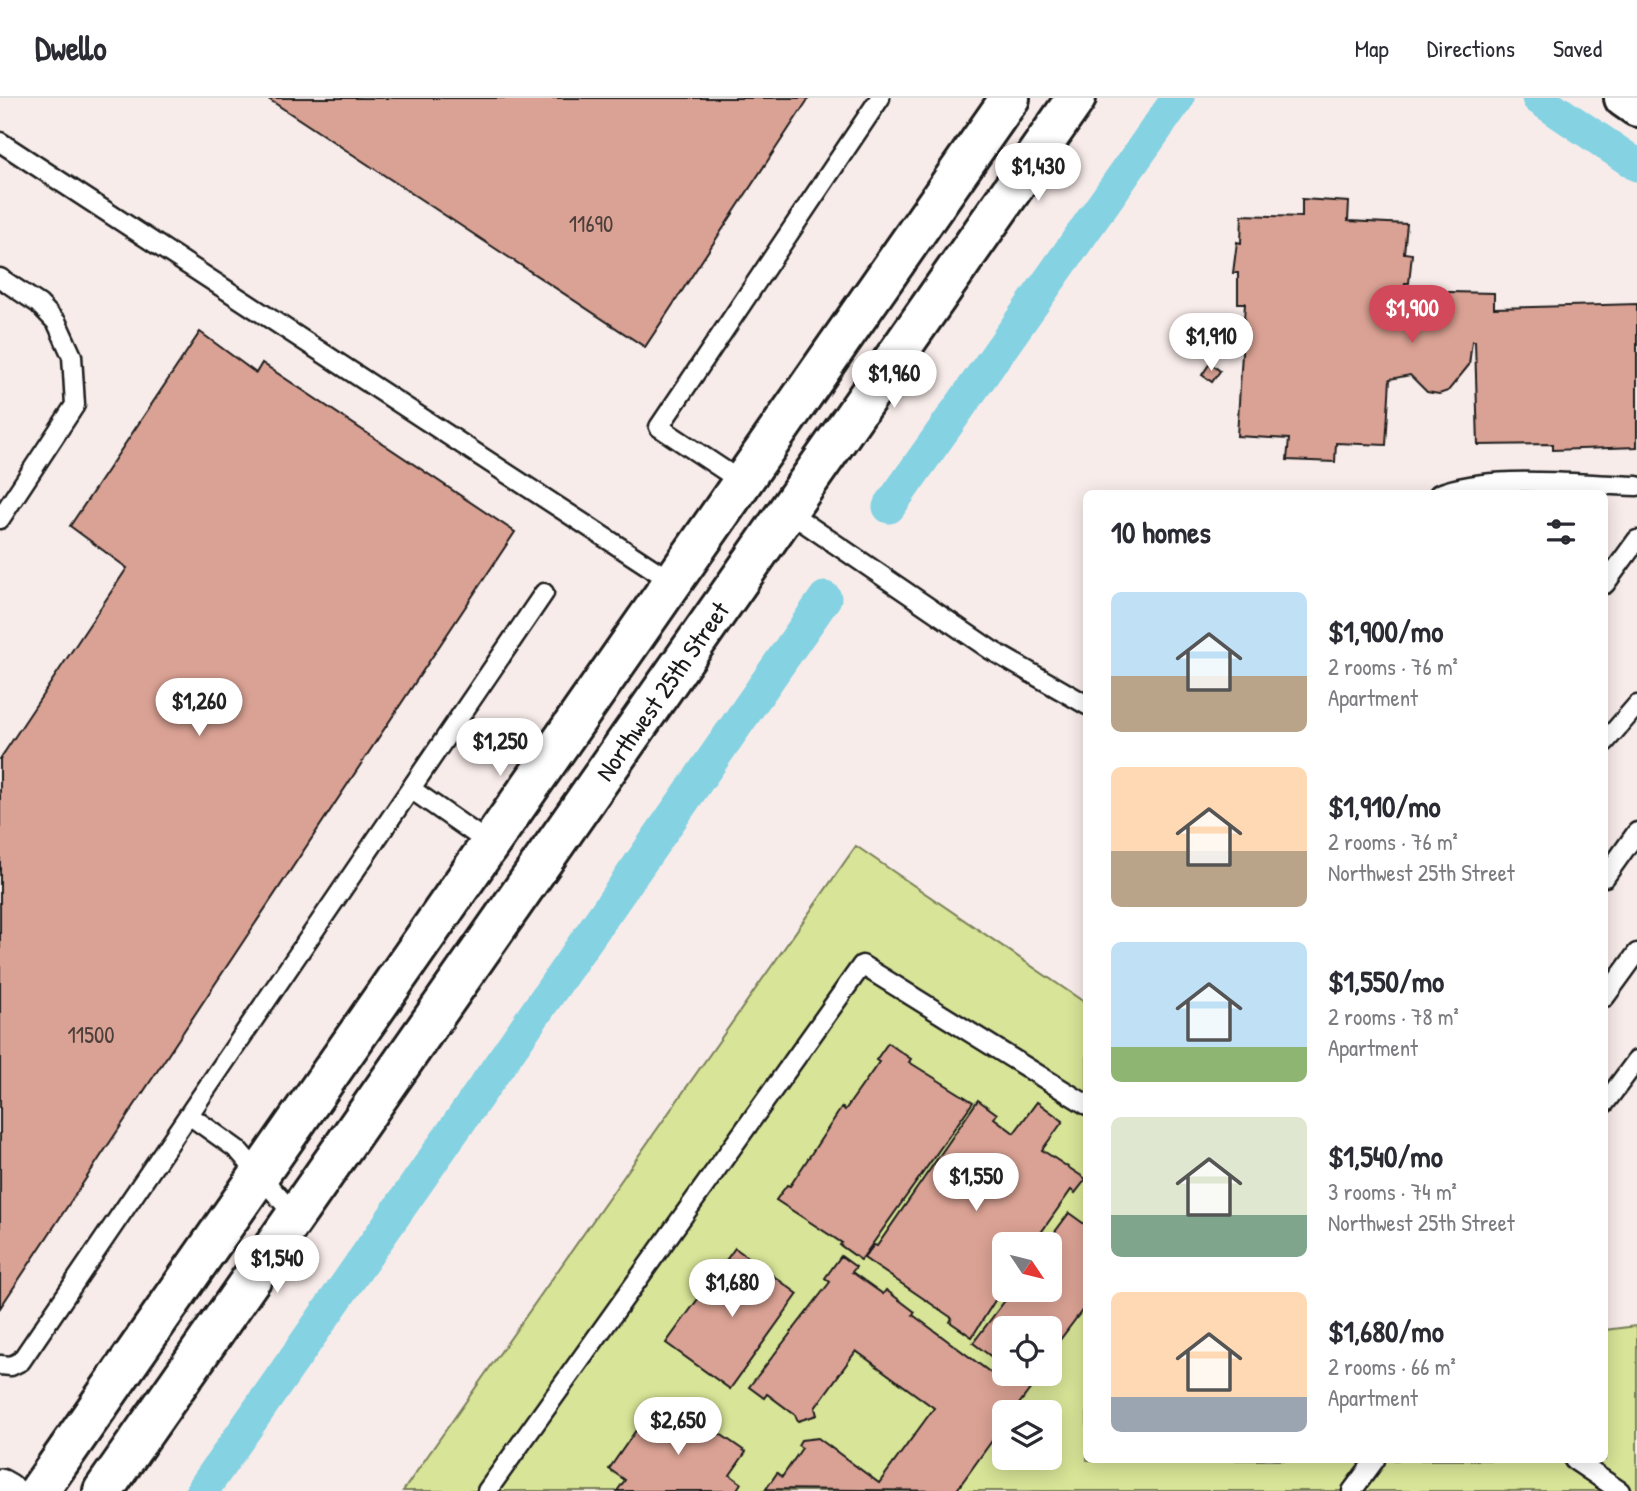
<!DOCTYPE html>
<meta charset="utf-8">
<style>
:root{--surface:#fff;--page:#f2f2f3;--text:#2b2b33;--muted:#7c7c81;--line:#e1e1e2;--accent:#d1495b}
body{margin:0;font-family:"Patrick Hand",sans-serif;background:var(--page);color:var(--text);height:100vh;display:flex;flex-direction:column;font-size:26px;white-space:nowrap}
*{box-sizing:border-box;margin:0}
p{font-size:23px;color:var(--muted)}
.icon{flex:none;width:38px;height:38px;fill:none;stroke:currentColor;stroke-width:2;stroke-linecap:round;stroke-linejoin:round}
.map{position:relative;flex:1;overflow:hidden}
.drawer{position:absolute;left:1083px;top:392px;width:525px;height:973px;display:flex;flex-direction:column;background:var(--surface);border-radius:10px;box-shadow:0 4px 18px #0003}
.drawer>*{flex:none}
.needle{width:46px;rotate:125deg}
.buttons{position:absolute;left:992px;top:1134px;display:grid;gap:14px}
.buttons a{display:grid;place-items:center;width:70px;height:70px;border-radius:10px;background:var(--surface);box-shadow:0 4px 18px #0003;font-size:35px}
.price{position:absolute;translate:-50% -60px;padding:0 16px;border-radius:24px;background:#fff;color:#222;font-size:23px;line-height:46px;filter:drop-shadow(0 2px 4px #0008)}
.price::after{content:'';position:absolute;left:50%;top:42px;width:21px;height:16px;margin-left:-10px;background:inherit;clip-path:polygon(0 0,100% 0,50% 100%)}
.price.on{background:var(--accent);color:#fff}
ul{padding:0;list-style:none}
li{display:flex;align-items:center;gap:21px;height:175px;padding:0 28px}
li span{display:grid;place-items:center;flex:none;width:196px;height:140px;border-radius:10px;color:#555}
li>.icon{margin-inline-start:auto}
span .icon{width:84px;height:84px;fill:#fffc;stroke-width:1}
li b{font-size:30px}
h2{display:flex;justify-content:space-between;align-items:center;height:84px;padding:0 28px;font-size:30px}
header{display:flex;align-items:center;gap:42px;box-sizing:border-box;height:98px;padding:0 35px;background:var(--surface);border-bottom:2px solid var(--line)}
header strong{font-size:33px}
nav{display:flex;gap:38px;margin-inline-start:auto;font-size:24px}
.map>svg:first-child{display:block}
</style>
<header>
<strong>Dwello</strong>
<nav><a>Map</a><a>Directions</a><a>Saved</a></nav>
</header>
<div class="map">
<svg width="1637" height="1393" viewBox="0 0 1637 1393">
<rect width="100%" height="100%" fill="#f8ecea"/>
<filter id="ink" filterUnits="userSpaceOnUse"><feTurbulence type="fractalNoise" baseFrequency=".0143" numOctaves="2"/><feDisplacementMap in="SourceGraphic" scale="14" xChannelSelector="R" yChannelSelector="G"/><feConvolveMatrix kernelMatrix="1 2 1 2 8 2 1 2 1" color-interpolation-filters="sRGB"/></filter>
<g filter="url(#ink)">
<path fill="#d8e497" stroke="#7a805a" stroke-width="2" fill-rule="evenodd" d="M 856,748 L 1087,906 L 1087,1362 L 1605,1362 L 1605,1232 L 1637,1228 L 1637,1393 L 403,1393 ZM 1004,1146 L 1050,1146 L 1050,1192 L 1004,1192 ZM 1004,1230 L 1050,1230 L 1050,1276 L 1004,1276 ZM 1004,1314 L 1050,1314 L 1050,1360 L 1004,1360 Z"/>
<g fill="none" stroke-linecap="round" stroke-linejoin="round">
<g stroke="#84d2e2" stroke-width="33">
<path d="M 1538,0 L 1637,67"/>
<path d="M 889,409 L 1178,0"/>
<path d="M 202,1393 L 825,500"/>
</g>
</g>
<g fill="#daa294" stroke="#1c1c1c" stroke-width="2">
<path d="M 267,0 L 809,0 L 645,249 Z"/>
<path d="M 1302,101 L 1349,104 L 1348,123 L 1407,126 L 1404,155 L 1412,156 L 1409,185 L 1405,185 L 1404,193 L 1494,195 L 1494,210 L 1637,206 L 1637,349 L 1553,352 L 1553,346 L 1478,347 L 1475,243 L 1472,243 L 1469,267 L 1448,293 L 1439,296 L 1427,294 L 1410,277 L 1390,281 L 1386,347 L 1336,345 L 1335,364 L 1287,362 L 1289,341 L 1237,338 L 1245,205 L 1238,205 L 1238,175 L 1233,175 L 1237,144 L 1241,145 L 1242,117 L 1302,119 Z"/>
<path d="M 200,234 L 256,275 L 262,265 L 515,434 L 0,1210 L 0,661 L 127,470 L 70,428 Z"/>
<path d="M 1210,265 L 1220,273 L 1212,284 L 1202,277 Z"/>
<path d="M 888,945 L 911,961 L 909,964 L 973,1004 L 861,1162 L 840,1147 L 842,1145 L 776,1102 L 787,1087 L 790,1088 L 842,1009 L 845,1012 L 879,964 L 876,962 Z"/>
<path d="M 978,1002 L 997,1016 L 994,1020 L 1014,1035 L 1037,1004 L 1063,1023 L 1042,1052 L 1086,1081 L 1075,1095 L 1071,1092 L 1033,1146 L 1004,1146 L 1004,1188 L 972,1239 L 950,1224 L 952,1220 L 864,1160 L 874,1147 L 877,1148 Z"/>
<path d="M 1069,1115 L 1087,1128 L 1087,1206 L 1050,1255 L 1050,1230 L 1004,1230 L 1004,1268 L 973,1245 L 1013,1192 L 1050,1192 L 1050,1146 L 1046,1146 Z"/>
<path d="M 735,1150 L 798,1196 L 730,1291 L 666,1245 Z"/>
<path d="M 841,1158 L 856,1169 L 852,1174 L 883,1196 L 886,1192 L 915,1214 L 913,1217 L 1002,1283 L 1007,1276 L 1043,1276 L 1035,1287 L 1026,1280 L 1023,1284 L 1031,1290 L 1013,1314 L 1004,1314 L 1004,1326 L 956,1393 L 766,1391 L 777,1375 L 782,1379 L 802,1350 L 798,1347 L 801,1342 L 818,1340 L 879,1385 L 934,1310 L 856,1253 L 815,1310 L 817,1317 L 798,1323 L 795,1317 L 767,1296 L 764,1300 L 749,1289 L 830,1184 L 825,1180 Z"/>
<path d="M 677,1306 L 746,1354 L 730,1377 L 741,1385 L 736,1393 L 617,1393 L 625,1382 L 609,1371 L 646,1318 L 661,1329 Z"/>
</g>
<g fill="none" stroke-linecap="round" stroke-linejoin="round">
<g stroke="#1c1c1c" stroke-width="23">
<g id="service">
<path d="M 0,44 L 673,484"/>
<path d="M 0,180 L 39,206 L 57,225 L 72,258 L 75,307 L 0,421"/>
<path d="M 742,384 L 659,329 L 880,0"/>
<path d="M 1439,396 C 1492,375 1579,387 1637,388"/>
<path d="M 787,413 L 991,552 L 1087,607"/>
<path d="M 1605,486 L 1637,442"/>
<path d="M 1605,644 L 1637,607"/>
<path d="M 411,691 L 490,746"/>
<path d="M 1605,779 L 1637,734"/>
<path d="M 1605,899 L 1637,855"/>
<path d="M 1605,1005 L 1637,962"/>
<path d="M 189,1017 L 238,1052 L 295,1118"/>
<path d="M 0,1267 L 11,1268 L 21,1263 L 544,495"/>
<path d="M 1574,1362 L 1620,1393"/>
<path d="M 487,1393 L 862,867 L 1087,1007"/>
<path d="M 1352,1393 L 1375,1362"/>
</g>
</g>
<g stroke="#1c1c1c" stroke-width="40">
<path id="minor" d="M 0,1389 L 7,1393"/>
</g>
<g stroke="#1c1c1c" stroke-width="44">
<path id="tertiary" d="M 1624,0 L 1637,9"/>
</g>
<g stroke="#1c1c1c" stroke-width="44">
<g id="secondary">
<path d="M 39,1393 L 1010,0"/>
<path d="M 103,1393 L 1076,0"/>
</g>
</g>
<use href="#service" stroke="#fff" stroke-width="18"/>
<use href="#minor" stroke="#fff" stroke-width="35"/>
<use href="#tertiary" stroke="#fff" stroke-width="38"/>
<use href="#secondary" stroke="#fff" stroke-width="38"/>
</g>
</g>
<g text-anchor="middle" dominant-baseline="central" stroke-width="5" stroke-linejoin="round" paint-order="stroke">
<g font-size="23" fill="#4c3e3a">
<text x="591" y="125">11690</text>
<text x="91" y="936">11500</text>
</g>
<g font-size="26" fill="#1c1c1c" stroke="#fff">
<text transform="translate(662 593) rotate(-55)">Northwest 25th Street</text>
</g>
</g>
</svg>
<div class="buttons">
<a><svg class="needle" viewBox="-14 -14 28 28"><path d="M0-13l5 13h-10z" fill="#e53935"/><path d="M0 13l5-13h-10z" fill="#7c7c81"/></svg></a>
<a><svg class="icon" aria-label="locate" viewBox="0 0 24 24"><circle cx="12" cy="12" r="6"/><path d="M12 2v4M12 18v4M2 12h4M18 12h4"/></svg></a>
<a><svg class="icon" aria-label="layers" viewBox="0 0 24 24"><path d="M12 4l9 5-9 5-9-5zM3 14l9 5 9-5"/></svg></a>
</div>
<b class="price" style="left:1038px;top:105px">$1,430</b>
<b class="price on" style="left:1412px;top:247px">$1,900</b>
<b class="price" style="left:1211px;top:275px">$1,910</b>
<b class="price" style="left:894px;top:312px">$1,960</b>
<b class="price" style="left:199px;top:640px">$1,260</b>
<b class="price" style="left:500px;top:680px">$1,250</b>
<b class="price" style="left:976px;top:1115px">$1,550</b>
<b class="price" style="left:277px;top:1197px">$1,540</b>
<b class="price" style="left:732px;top:1221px">$1,680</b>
<b class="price" style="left:678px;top:1359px">$2,650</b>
<section class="drawer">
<h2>10 homes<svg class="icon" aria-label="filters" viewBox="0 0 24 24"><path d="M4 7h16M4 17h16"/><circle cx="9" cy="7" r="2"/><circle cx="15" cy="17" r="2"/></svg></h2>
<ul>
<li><span style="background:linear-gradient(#bfe0f5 60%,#b9a48a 0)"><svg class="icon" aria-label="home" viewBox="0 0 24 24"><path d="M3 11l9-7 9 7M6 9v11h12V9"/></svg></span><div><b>$1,900/mo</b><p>2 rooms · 76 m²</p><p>Apartment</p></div></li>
<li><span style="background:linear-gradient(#ffd9b3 60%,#b9a48a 0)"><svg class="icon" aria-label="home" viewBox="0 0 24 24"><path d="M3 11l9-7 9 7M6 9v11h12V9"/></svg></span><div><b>$1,910/mo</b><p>2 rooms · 76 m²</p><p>Northwest 25th Street</p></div></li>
<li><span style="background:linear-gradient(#bfe0f5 75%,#8fb573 0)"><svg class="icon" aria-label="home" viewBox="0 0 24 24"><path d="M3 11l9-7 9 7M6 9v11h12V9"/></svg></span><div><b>$1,550/mo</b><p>2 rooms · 78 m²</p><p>Apartment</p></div></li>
<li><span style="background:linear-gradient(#dfe7d0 70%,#7fa58c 0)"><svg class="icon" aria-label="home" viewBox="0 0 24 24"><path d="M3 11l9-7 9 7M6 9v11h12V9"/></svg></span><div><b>$1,540/mo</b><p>3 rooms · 74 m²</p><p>Northwest 25th Street</p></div></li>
<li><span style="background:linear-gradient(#ffd9b3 75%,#9aa5b1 0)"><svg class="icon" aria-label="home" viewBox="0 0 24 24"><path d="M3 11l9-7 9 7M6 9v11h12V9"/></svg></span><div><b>$1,680/mo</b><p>2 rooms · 66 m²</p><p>Apartment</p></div></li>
</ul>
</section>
</div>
